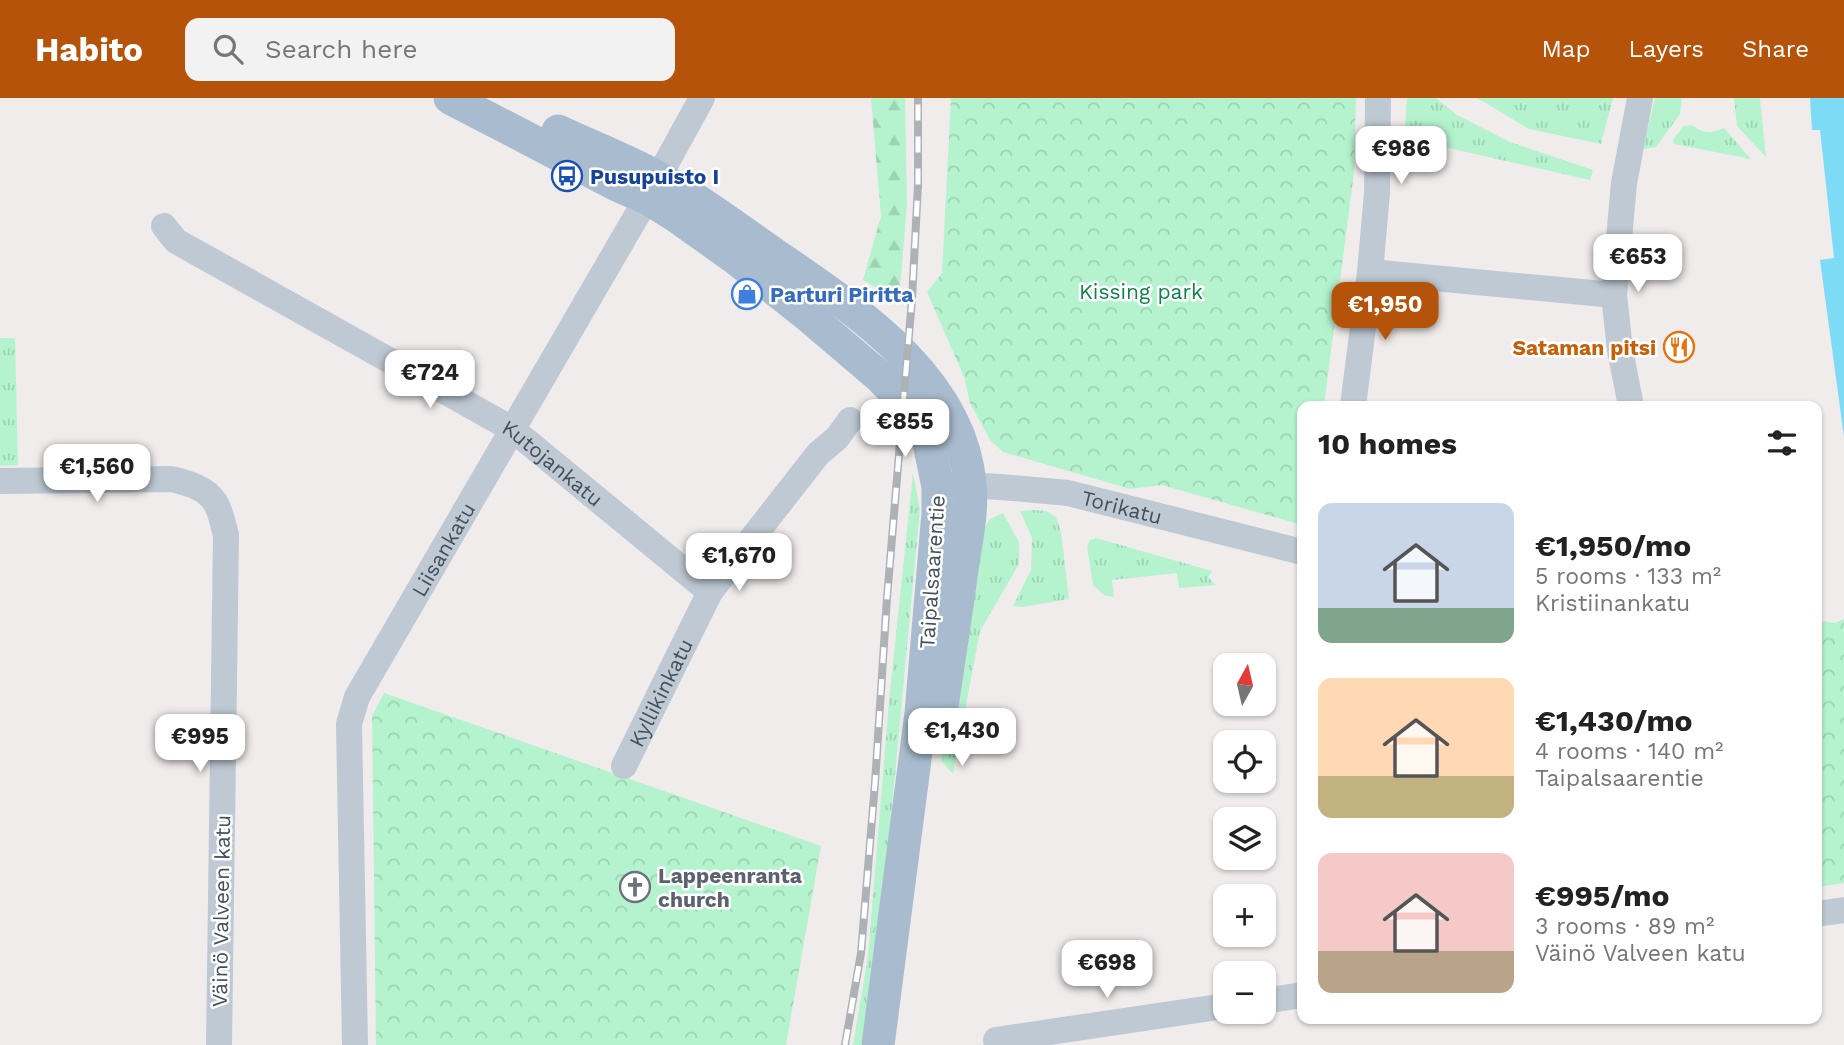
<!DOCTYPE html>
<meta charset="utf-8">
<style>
:root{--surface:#fff;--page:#f2f2f2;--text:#222;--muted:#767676;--accent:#b45309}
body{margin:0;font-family:"Work Sans",sans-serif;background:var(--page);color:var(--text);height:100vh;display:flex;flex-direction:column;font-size:26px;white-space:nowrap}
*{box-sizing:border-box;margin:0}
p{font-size:23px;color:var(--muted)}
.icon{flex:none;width:38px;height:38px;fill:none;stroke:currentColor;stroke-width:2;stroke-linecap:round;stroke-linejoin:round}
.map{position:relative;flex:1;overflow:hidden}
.drawer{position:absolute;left:1297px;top:303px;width:525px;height:623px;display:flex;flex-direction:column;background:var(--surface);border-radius:14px;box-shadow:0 2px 5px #0004}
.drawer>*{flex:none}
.needle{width:46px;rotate:8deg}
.buttons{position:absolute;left:1213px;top:555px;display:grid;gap:14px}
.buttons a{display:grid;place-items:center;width:63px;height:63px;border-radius:14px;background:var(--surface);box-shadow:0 2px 5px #0004;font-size:35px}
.price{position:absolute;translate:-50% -60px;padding:0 16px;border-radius:14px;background:#fff;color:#222;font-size:23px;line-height:46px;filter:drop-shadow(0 2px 4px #0008)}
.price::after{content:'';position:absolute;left:50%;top:42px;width:21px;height:16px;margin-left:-10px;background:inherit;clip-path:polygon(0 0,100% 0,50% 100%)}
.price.on{background:var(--accent);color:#fff}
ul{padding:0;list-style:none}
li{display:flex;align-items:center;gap:21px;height:175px;padding:0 21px}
li span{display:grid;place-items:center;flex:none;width:196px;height:140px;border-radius:14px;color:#555}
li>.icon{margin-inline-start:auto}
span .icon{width:84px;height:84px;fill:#fffc;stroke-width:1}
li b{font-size:30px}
h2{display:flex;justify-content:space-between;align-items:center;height:84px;padding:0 21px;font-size:30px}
header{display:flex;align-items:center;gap:42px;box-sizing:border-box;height:98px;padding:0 35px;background:var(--accent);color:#fff}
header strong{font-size:33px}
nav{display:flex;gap:38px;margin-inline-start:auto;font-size:24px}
.search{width:490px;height:63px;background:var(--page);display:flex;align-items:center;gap:18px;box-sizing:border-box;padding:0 24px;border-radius:14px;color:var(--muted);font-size:26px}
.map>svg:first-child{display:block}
</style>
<header>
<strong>Habito</strong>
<div class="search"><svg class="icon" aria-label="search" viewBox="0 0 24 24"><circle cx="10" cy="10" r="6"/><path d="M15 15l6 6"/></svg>Search here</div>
<nav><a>Map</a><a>Layers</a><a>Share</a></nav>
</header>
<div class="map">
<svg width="1844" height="947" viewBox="0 0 1844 947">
<defs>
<pattern id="grass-tufts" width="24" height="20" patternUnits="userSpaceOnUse" patternTransform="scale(1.75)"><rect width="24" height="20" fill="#b5f3ce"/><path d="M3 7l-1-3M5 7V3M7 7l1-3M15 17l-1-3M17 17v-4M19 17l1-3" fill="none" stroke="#9dd2b3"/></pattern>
<pattern id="forest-firs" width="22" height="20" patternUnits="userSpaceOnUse" patternTransform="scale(1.75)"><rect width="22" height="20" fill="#b5f3ce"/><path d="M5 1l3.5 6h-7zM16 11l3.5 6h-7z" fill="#9dd2b3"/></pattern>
<pattern id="park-crowns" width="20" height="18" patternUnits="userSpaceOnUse" patternTransform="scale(1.75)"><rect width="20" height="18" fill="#b5f3ce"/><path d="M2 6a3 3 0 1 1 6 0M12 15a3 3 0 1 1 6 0" fill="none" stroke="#9dd2b3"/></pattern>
</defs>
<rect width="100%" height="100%" fill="#f0ecec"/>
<g fill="url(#grass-tufts)">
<path d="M 1407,0 L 1436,0 L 1457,17 L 1510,44 L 1593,72 L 1590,82 L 1404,40 Z"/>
<path d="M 1477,0 L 1613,0 L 1601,46 L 1529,31 Z"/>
<path d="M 1655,0 L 1682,0 L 1680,16 L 1656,49 L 1643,51 Z"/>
<path d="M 1734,0 L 1760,0 L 1766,59 L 1737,28 Z"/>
<path d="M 1692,27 C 1704,36 1710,36 1724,30 L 1751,61 L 1674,46 L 1673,41 L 1684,28 Z"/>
<path d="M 0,240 L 15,240 L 18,367 L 0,368 Z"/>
<path d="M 913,375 L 920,411 L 888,751 L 867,947 L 853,947 L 868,858 L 889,603 Z"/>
<path d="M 1033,412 L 1046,413 L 1056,419 L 1061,434 L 1069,501 L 1023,509 L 1013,508 L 1031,472 L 1032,440 L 1020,413 Z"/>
<path d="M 1003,415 L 1019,444 L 1019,466 L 980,533 L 953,676 L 941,663 L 976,443 L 990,421 Z"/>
<path d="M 1096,440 L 1212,473 L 1208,479 L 1216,487 L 1179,490 L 1177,475 L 1112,482 L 1114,499 L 1104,497 L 1093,487 L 1087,448 L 1090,442 Z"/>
</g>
<path fill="url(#forest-firs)" d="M 871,0 L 905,0 L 907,107 L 900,189 L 879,191 L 863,182 L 881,118 Z"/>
<g fill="url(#park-crowns)">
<path d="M 951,0 L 1356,0 L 1354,74 L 1324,308 L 1302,308 L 1302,427 L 1162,387 L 1130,391 L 1003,354 L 990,342 L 970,305 L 964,279 L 927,194 L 942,175 Z"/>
<path d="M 1844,521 L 1844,785 L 1817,789 L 1816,522 L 1835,525 Z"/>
<path d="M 384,595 L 821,748 L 786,947 L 376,947 L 372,618 Z"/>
</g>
<path fill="#7ddbf5" d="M 1810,0 L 1844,0 L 1844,339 L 1820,162 L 1834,160 L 1820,32 L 1812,32 Z"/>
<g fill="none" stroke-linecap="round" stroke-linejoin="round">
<g stroke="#bec9d4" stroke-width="26">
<path id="s1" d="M 164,128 L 176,143 L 512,331 L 710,494"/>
<path d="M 1370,174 L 1614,197"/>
<path d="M 1353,308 L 1370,174 L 1377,95 L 1378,0"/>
<path d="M 1631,308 L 1620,252 L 1614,197 L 1624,85 L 1640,0"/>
<path d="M 0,383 L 171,381 C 187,385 205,389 215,404 C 221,413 223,427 226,437 L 219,947"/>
<path id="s2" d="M 951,388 L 971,387 L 1013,390 L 1068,395 L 1302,454"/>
<path id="s3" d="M 624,668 L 710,494 L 818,356 L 837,340 L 850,322"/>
<path d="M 1816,816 L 1844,812"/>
<path d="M 1264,903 L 1302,897"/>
<path id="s4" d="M 355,947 L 349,626 L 357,599 L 647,100 L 702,0"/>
<path d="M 997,947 L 996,942 L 1225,908"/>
</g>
<g stroke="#a9bccf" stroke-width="33">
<path d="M 450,0 L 617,87 L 647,100 L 676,118 L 735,160 L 806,216 L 880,279 L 913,312 L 928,340 L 938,389 L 938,415 L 921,615 L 878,947"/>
<path d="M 558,33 C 592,49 627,62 659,80 C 700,102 737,130 774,156 C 854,211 962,280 970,387 C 973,413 966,445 962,471 C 956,517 949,562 942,608"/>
</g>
<g stroke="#aeb2b8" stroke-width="8">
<path id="rail" d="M 845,947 L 861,855 L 875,685 L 887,500 L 912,201 L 918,87 L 918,0"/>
</g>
<use href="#rail" stroke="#fff" stroke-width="5" stroke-dasharray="16" stroke-linecap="butt"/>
</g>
<defs>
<g id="bus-ring" transform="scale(1.575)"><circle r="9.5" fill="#fff" stroke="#1a4fb4" stroke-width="1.5"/><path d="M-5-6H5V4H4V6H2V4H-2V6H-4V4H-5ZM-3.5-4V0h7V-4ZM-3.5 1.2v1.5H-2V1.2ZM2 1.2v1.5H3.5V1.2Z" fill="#1a4fb4"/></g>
<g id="shop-ring" transform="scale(1.575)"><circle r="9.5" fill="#fff" stroke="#3f7fe0" stroke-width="1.5"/><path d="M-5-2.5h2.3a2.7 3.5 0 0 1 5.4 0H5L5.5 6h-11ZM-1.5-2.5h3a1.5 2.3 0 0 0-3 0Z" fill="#3f7fe0"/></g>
<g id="restaurant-ring" transform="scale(1.575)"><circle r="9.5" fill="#fff" stroke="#e8710a" stroke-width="1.5"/><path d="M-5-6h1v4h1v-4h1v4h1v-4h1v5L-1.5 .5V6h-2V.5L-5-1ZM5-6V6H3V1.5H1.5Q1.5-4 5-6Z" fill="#e8710a"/></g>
<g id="church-ring" transform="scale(1.575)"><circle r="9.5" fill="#fff" stroke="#6b7280" stroke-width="1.5"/><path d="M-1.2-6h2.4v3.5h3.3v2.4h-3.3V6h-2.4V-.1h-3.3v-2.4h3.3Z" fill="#6b7280"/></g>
</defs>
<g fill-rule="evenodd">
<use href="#bus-ring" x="567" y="78"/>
<use href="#shop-ring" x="747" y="196"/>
<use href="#restaurant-ring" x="1679" y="249"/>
<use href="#church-ring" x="635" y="789"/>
</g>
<g text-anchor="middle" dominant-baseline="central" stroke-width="5" stroke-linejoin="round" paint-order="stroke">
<g font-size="21" font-weight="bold" fill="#164399" stroke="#fff" text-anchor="start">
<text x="590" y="78">Pusupuisto I</text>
</g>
<g font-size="21" fill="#0d854a" stroke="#fff">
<text x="1141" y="193">Kissing park</text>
</g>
<g font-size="21" font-weight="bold" fill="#366cbe" stroke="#fff" text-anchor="start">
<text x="770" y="196">Parturi Piritta</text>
</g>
<g font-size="21" font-weight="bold" fill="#c56008" stroke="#fff" text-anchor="end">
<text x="1656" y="249">Sataman pitsi</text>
</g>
<g font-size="21" fill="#43505c" stroke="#fff">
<text stroke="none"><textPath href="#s1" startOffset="457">Kutojankatu</textPath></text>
<text stroke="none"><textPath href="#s2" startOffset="173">Torikatu</textPath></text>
<text stroke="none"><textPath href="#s4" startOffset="520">Liisankatu</textPath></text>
<text transform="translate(932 474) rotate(-86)">Taipalsaarentie</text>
<text stroke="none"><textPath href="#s3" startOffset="82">Kyllikinkatu</textPath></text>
<text transform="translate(221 813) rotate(-89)">Väinö Valveen katu</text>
</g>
<g font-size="21" font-weight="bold" fill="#5b616d" stroke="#fff" text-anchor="start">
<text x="658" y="777">Lappeenranta<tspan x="658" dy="24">church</tspan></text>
</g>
</g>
</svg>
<div class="buttons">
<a><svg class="needle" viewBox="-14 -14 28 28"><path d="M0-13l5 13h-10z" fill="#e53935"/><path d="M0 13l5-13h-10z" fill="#767676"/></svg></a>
<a><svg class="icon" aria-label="locate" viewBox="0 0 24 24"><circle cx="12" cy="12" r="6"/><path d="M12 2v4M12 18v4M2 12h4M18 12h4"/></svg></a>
<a><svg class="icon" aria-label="layers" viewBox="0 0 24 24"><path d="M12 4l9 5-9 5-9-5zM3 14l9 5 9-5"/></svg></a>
<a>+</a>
<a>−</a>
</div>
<b class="price" style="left:1401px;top:88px">€986</b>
<b class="price" style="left:1638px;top:196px">€653</b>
<b class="price on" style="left:1385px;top:244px">€1,950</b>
<b class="price" style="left:430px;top:312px">€724</b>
<b class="price" style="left:905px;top:361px">€855</b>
<b class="price" style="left:97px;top:406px">€1,560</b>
<b class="price" style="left:739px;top:495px">€1,670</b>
<b class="price" style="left:962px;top:670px">€1,430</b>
<b class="price" style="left:200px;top:676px">€995</b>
<b class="price" style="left:1107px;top:902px">€698</b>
<section class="drawer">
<h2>10 homes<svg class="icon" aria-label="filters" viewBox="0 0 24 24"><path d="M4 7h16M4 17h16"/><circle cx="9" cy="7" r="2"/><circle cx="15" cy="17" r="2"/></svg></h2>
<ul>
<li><span style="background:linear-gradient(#c9d6e8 75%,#7fa58c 0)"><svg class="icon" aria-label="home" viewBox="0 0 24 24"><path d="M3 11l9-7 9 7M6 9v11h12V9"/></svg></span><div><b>€1,950/mo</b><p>5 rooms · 133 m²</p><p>Kristiinankatu</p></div></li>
<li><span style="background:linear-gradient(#ffd9b3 70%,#c2b280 0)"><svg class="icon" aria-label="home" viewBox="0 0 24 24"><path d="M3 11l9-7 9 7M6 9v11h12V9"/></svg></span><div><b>€1,430/mo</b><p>4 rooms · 140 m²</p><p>Taipalsaarentie</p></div></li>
<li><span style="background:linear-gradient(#f6c9c9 70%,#b9a48a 0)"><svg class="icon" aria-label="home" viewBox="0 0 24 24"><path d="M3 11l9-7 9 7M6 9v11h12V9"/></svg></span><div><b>€995/mo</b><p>3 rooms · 89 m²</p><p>Väinö Valveen katu</p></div></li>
</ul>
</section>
</div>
